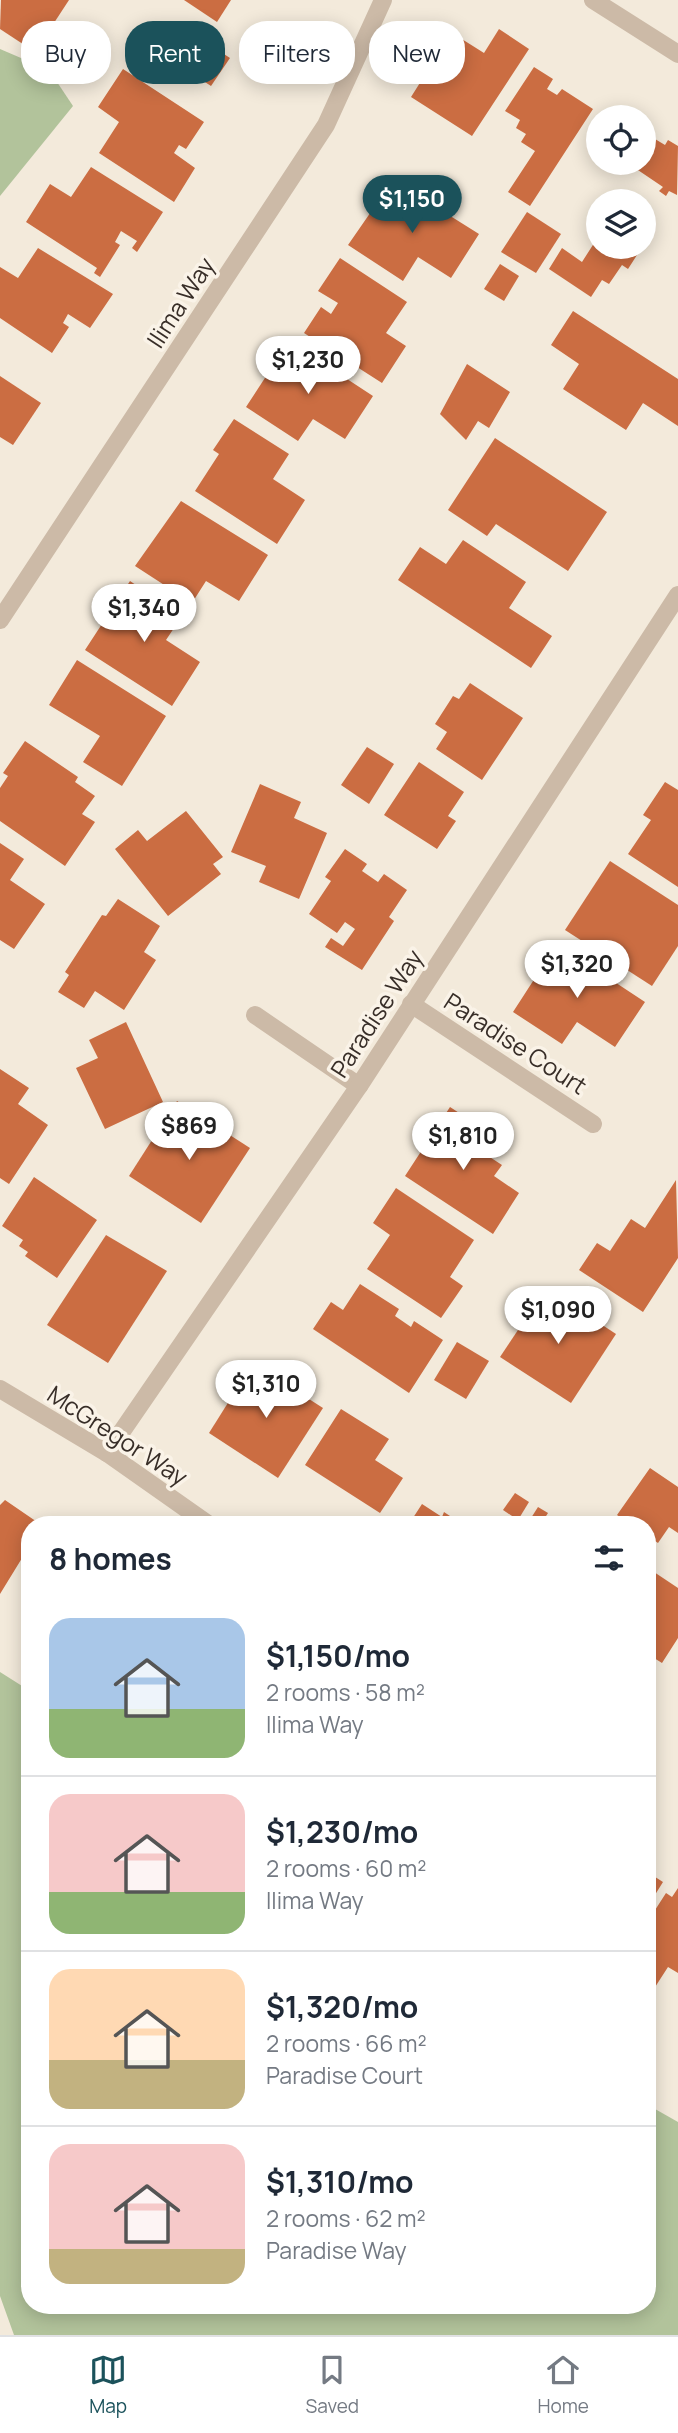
<!DOCTYPE html>
<meta charset="utf-8">
<style>
:root{--surface:#fff;--page:#f6f6f7;--text:#1f2937;--muted:#747a83;--line:#e0e1e3;--accent:#1b525b}
body{margin:0;font-family:Manrope,sans-serif;background:var(--page);color:var(--text);height:100vh;display:flex;flex-direction:column;font-size:26px;white-space:nowrap}
*{box-sizing:border-box;margin:0}
p{font-size:23px;color:var(--muted)}
.icon{flex:none;width:38px;height:38px;fill:none;stroke:currentColor;stroke-width:2;stroke-linecap:round;stroke-linejoin:round}
.map{position:relative;flex:1;overflow:hidden}
.details{position:absolute;left:21px;top:1516px;width:635px;height:798px;display:flex;flex-direction:column;background:var(--surface);border-radius:28px;box-shadow:0 4px 18px #0003}
.details>*{flex:none}
.top-card{position:absolute;left:21px;top:21px;width:637px;height:63px;display:flex;gap:14px}
.fabs{position:absolute;left:586px;top:105px;display:grid;gap:14px}
.fabs a{display:grid;place-items:center;width:70px;height:70px;border-radius:50%;background:var(--surface);box-shadow:0 4px 18px #0003;font-size:35px}
.price{position:absolute;translate:-50% -60px;padding:0 16px;border-radius:24px;background:#fff;color:#222;font-size:23px;line-height:46px;filter:drop-shadow(0 2px 4px #0008)}
.price::after{content:'';position:absolute;left:50%;top:42px;width:21px;height:16px;margin-left:-10px;background:inherit;clip-path:polygon(0 0,100% 0,50% 100%)}
.price.current{background:var(--accent);color:#fff}
ul{padding:0;list-style:none}
li{display:flex;align-items:center;gap:21px;height:175px;padding:0 28px}
li+li{border-top:2px solid var(--line)}
li span{display:grid;place-items:center;flex:none;width:196px;height:140px;border-radius:21px;color:#555}
li>.icon{margin-inline-start:auto}
span .icon{width:84px;height:84px;fill:#fffc;stroke-width:1}
li b{font-size:30px}
h2{display:flex;justify-content:space-between;align-items:center;height:84px;padding:0 28px;font-size:30px}
.tag{padding:0 24px;border-radius:28px;background:var(--surface);box-shadow:0 4px 18px #0003;font-size:24px;line-height:63px}
.tag.current{background:var(--accent);color:#fff}
.menu{display:flex;justify-content:space-around;align-items:center;height:98px;border-top:2px solid var(--line);background:var(--surface);font-size:19px;color:var(--muted)}
.menu a{display:grid;justify-items:center;gap:4px}
.menu .current{color:var(--accent)}
.map>svg:first-child{display:block}
</style>
<div class="map">
<svg width="678" height="2335" viewBox="0 0 678 2335">
<rect width="100%" height="100%" fill="#f3eadb"/>
<g fill="#b2c39b">
<path d="M 0,49 L 49,70 L 73,106 L 0,196 Z"/>
<path d="M 0,1672 L 30,1691 L 30,2305 L 648,2305 L 648,2105 L 678,2122 L 678,2335 L 14,2335 L 0,2296 Z"/>
</g>
<g fill="#cb6d42">
<path d="M 1,0 L 69,0 L 35,52 L 0,29 Z"/>
<path d="M 184,0 L 231,0 L 217,22 Z"/>
<path d="M 499,29 L 529,49 L 472,136 L 411,97 L 447,40 L 452,44 L 457,36 L 484,53 Z"/>
<path d="M 201,39 L 230,58 L 211,86 L 182,67 Z"/>
<path d="M 534,67 L 553,79 L 547,89 L 557,95 L 562,89 L 593,109 L 530,206 L 508,192 L 535,151 L 521,142 L 526,134 L 516,128 L 520,120 L 505,111 Z"/>
<path d="M 123,69 L 204,122 L 186,149 L 179,145 L 174,153 L 195,168 L 174,202 L 99,153 L 119,122 L 98,107 Z"/>
<path d="M 645,133 L 665,145 L 668,140 L 678,146 L 677,195 L 669,191 L 666,196 L 659,191 L 663,187 L 629,164 L 622,175 L 605,163 L 644,163 Z"/>
<path d="M 91,167 L 163,212 L 137,252 L 132,248 L 137,241 L 121,231 L 115,242 L 120,245 L 100,277 L 94,273 L 97,268 L 26,222 L 50,184 L 71,197 Z"/>
<path d="M 393,180 L 479,234 L 451,278 L 418,257 L 403,281 L 348,245 Z"/>
<path d="M 527,212 L 561,234 L 536,273 L 501,252 Z"/>
<path d="M 598,237 L 598,247 L 634,247 L 631,251 L 637,255 L 628,269 L 622,265 L 609,284 L 602,280 L 591,297 L 549,269 L 562,248 L 582,262 Z"/>
<path d="M 38,248 L 113,294 L 90,328 L 68,314 L 63,323 L 69,327 L 52,353 L 0,318 L 0,267 L 18,278 Z"/>
<path d="M 340,258 L 407,302 L 386,333 L 406,346 L 382,383 L 304,333 L 321,307 L 331,314 L 338,303 L 318,291 Z"/>
<path d="M 500,264 L 519,276 L 504,301 L 484,289 Z"/>
<path d="M 573,311 L 678,379 L 678,426 L 643,403 L 626,430 L 563,389 L 579,364 L 551,345 Z"/>
<path d="M 289,341 L 373,396 L 345,439 L 313,419 L 298,441 L 246,407 Z"/>
<path d="M 467,364 L 510,392 L 489,428 L 478,421 L 466,440 L 440,414 Z"/>
<path d="M 0,376 L 41,403 L 13,445 L 0,437 Z"/>
<path d="M 234,419 L 289,454 L 273,479 L 305,500 L 277,544 L 195,491 L 219,454 L 213,450 Z"/>
<path d="M 495,438 L 607,512 L 568,571 L 496,524 L 487,536 L 448,510 Z"/>
<path d="M 181,501 L 268,555 L 239,601 L 206,581 L 192,603 L 135,566 Z"/>
<path d="M 463,540 L 526,582 L 509,608 L 552,636 L 531,668 L 398,580 L 420,547 L 446,564 Z"/>
<path d="M 130,581 L 182,616 L 166,640 L 200,662 L 172,706 L 85,650 Z"/>
<path d="M 77,660 L 166,716 L 122,786 L 83,762 L 100,736 L 49,705 Z"/>
<path d="M 470,683 L 523,718 L 482,780 L 436,749 L 447,732 L 435,724 L 453,696 L 459,699 Z"/>
<path d="M 25,741 L 78,777 L 75,782 L 95,796 L 82,814 L 95,822 L 65,866 L 0,821 L 0,788 L 8,776 L 3,773 Z"/>
<path d="M 367,747 L 394,764 L 369,804 L 341,785 Z"/>
<path d="M 419,762 L 464,792 L 448,816 L 456,821 L 437,849 L 384,815 Z"/>
<path d="M 665,782 L 678,790 L 678,887 L 628,854 L 651,820 L 643,815 Z"/>
<path d="M 260,784 L 301,802 L 294,818 L 327,833 L 299,899 L 259,882 L 266,866 L 231,852 Z"/>
<path d="M 186,811 L 223,857 L 213,864 L 221,874 L 168,916 L 115,849 L 138,830 L 147,841 Z"/>
<path d="M 0,843 L 24,859 L 10,880 L 45,904 L 14,949 L 0,940 Z"/>
<path d="M 345,849 L 367,864 L 362,871 L 378,882 L 384,874 L 407,890 L 389,917 L 394,921 L 362,970 L 325,947 L 331,938 L 343,946 L 355,929 L 345,922 L 337,933 L 309,914 L 331,881 L 325,877 Z"/>
<path d="M 610,861 L 678,905 L 678,946 L 652,986 L 565,930 Z"/>
<path d="M 118,899 L 160,926 L 144,952 L 156,960 L 124,1010 L 95,991 L 84,1008 L 58,992 L 69,975 L 65,972 L 102,915 L 106,916 Z"/>
<path d="M 557,944 L 645,1002 L 615,1047 L 577,1022 L 562,1044 L 513,1012 Z"/>
<path d="M 126,1022 L 163,1102 L 105,1129 L 76,1068 L 98,1058 L 89,1040 Z"/>
<path d="M 0,1069 L 29,1088 L 18,1104 L 48,1125 L 9,1184 L 0,1178 Z"/>
<path d="M 177,1101 L 250,1148 L 201,1223 L 129,1176 Z"/>
<path d="M 450,1107 L 493,1135 L 482,1152 L 502,1165 L 494,1176 L 519,1193 L 493,1234 L 405,1176 Z"/>
<path d="M 34,1177 L 97,1220 L 57,1278 L 25,1256 L 28,1252 L 19,1246 L 23,1240 L 2,1226 Z"/>
<path d="M 676,1180 L 678,1258 L 643,1312 L 579,1270 L 597,1243 L 610,1251 L 631,1219 L 645,1228 Z"/>
<path d="M 396,1188 L 474,1240 L 450,1277 L 463,1286 L 441,1318 L 367,1269 L 390,1235 L 373,1223 Z"/>
<path d="M 106,1235 L 167,1271 L 108,1363 L 47,1325 Z"/>
<path d="M 360,1284 L 399,1309 L 395,1316 L 411,1327 L 414,1321 L 443,1340 L 409,1393 L 313,1329 L 331,1302 L 343,1310 Z"/>
<path d="M 546,1288 L 616,1334 L 571,1403 L 500,1357 Z"/>
<path d="M 457,1342 L 489,1361 L 466,1399 L 434,1380 Z"/>
<path d="M 253,1363 L 323,1408 L 278,1478 L 209,1433 Z"/>
<path d="M 341,1409 L 389,1439 L 375,1460 L 403,1478 L 380,1513 L 305,1465 Z"/>
<path d="M 650,1468 L 678,1487 L 678,1533 L 669,1527 L 658,1543 L 648,1536 L 648,1524 L 630,1524 L 617,1515 Z"/>
<path d="M 515,1493 L 529,1502 L 518,1520 L 503,1510 Z"/>
<path d="M 5,1500 L 40,1524 L 30,1524 L 30,1536 L 22,1547 L 27,1550 L 0,1594 L 0,1505 Z"/>
<path d="M 422,1504 L 442,1517 L 444,1512 L 462,1524 L 409,1524 Z"/>
<path d="M 538,1507 L 548,1513 L 541,1524 L 531,1518 Z"/>
<path d="M 648,1568 L 678,1588 L 678,1638 L 662,1663 L 654,1658 L 648,1668 Z"/>
<path d="M 648,1864 L 656,1870 L 652,1875 L 663,1882 L 648,1906 Z"/>
<path d="M 678,1888 L 678,1973 L 668,1967 L 648,1998 L 648,1921 L 666,1893 L 672,1897 Z"/>
</g>
<g fill="none" stroke-linecap="round" stroke-linejoin="round">
<g stroke="#ccbaa7" stroke-width="18">
<path d="M 593,0 L 678,54"/>
<path d="M 0,620 L 326,125 L 383,0"/>
<path d="M 411,1004 L 593,1124"/>
<path d="M 255,1015 L 359,1086"/>
<path d="M 0,1389 L 107,1453 L 208,1524"/>
<path d="M 107,1453 L 359,1086 L 678,595"/>
</g>
</g>
<g text-anchor="middle" dominant-baseline="central" stroke-width="7" stroke-linejoin="round" paint-order="stroke">
<g font-size="24" fill="#382e28" stroke="#faf3e8">
<text transform="translate(180 302) rotate(-57)">Ilima Way</text>
<text transform="translate(376 1013) rotate(-57)">Paradise Way</text>
<text transform="translate(516 1043) rotate(33)">Paradise Court</text>
<text transform="translate(118 1435) rotate(33)">McGregor Way</text>
</g>
</g>
</svg>
<div class="fabs">
<a><svg class="icon" aria-label="locate" viewBox="0 0 24 24"><circle cx="12" cy="12" r="6"/><path d="M12 2v4M12 18v4M2 12h4M18 12h4"/></svg></a>
<a><svg class="icon" aria-label="layers" viewBox="0 0 24 24"><path d="M12 4l9 5-9 5-9-5zM3 14l9 5 9-5"/></svg></a>
</div>
<b class="price current" style="left:412px;top:235px">$1,150</b>
<b class="price" style="left:308px;top:396px">$1,230</b>
<b class="price" style="left:144px;top:644px">$1,340</b>
<b class="price" style="left:577px;top:1000px">$1,320</b>
<b class="price" style="left:189px;top:1162px">$869</b>
<b class="price" style="left:463px;top:1172px">$1,810</b>
<b class="price" style="left:558px;top:1346px">$1,090</b>
<b class="price" style="left:266px;top:1420px">$1,310</b>
<div class="top-card">
<a class="tag">Buy</a>
<a class="tag current">Rent</a>
<a class="tag">Filters</a>
<a class="tag">New</a>
</div>
<section class="details">
<h2>8 homes<svg class="icon" aria-label="filters" viewBox="0 0 24 24"><path d="M4 7h16M4 17h16"/><circle cx="9" cy="7" r="2"/><circle cx="15" cy="17" r="2"/></svg></h2>
<ul>
<li><span style="background:linear-gradient(#a9c7e8 65%,#8fb573 0)"><svg class="icon" aria-label="home" viewBox="0 0 24 24"><path d="M3 11l9-7 9 7M6 9v11h12V9"/></svg></span><div><b>$1,150/mo</b><p>2 rooms · 58 m²</p><p>Ilima Way</p></div></li>
<li><span style="background:linear-gradient(#f6c9c9 70%,#8fb573 0)"><svg class="icon" aria-label="home" viewBox="0 0 24 24"><path d="M3 11l9-7 9 7M6 9v11h12V9"/></svg></span><div><b>$1,230/mo</b><p>2 rooms · 60 m²</p><p>Ilima Way</p></div></li>
<li><span style="background:linear-gradient(#ffd9b3 65%,#c2b280 0)"><svg class="icon" aria-label="home" viewBox="0 0 24 24"><path d="M3 11l9-7 9 7M6 9v11h12V9"/></svg></span><div><b>$1,320/mo</b><p>2 rooms · 66 m²</p><p>Paradise Court</p></div></li>
<li><span style="background:linear-gradient(#f6c9c9 75%,#c2b280 0)"><svg class="icon" aria-label="home" viewBox="0 0 24 24"><path d="M3 11l9-7 9 7M6 9v11h12V9"/></svg></span><div><b>$1,310/mo</b><p>2 rooms · 62 m²</p><p>Paradise Way</p></div></li>
</ul>
</section>
</div>
<nav class="menu">
<a class="current"><svg class="icon" aria-label="map" viewBox="0 0 24 24"><path d="M3 6l6-2 6 2 6-2v14l-6 2-6-2-6 2zM9 4v14M15 6v14"/></svg>Map</a>
<a><svg class="icon" aria-label="saved" viewBox="0 0 24 24"><path d="M7 4h10v16l-5-4-5 4z"/></svg>Saved</a>
<a><svg class="icon" aria-label="home" viewBox="0 0 24 24"><path d="M3 11l9-7 9 7M6 9v11h12V9"/></svg>Home</a>
</nav>
